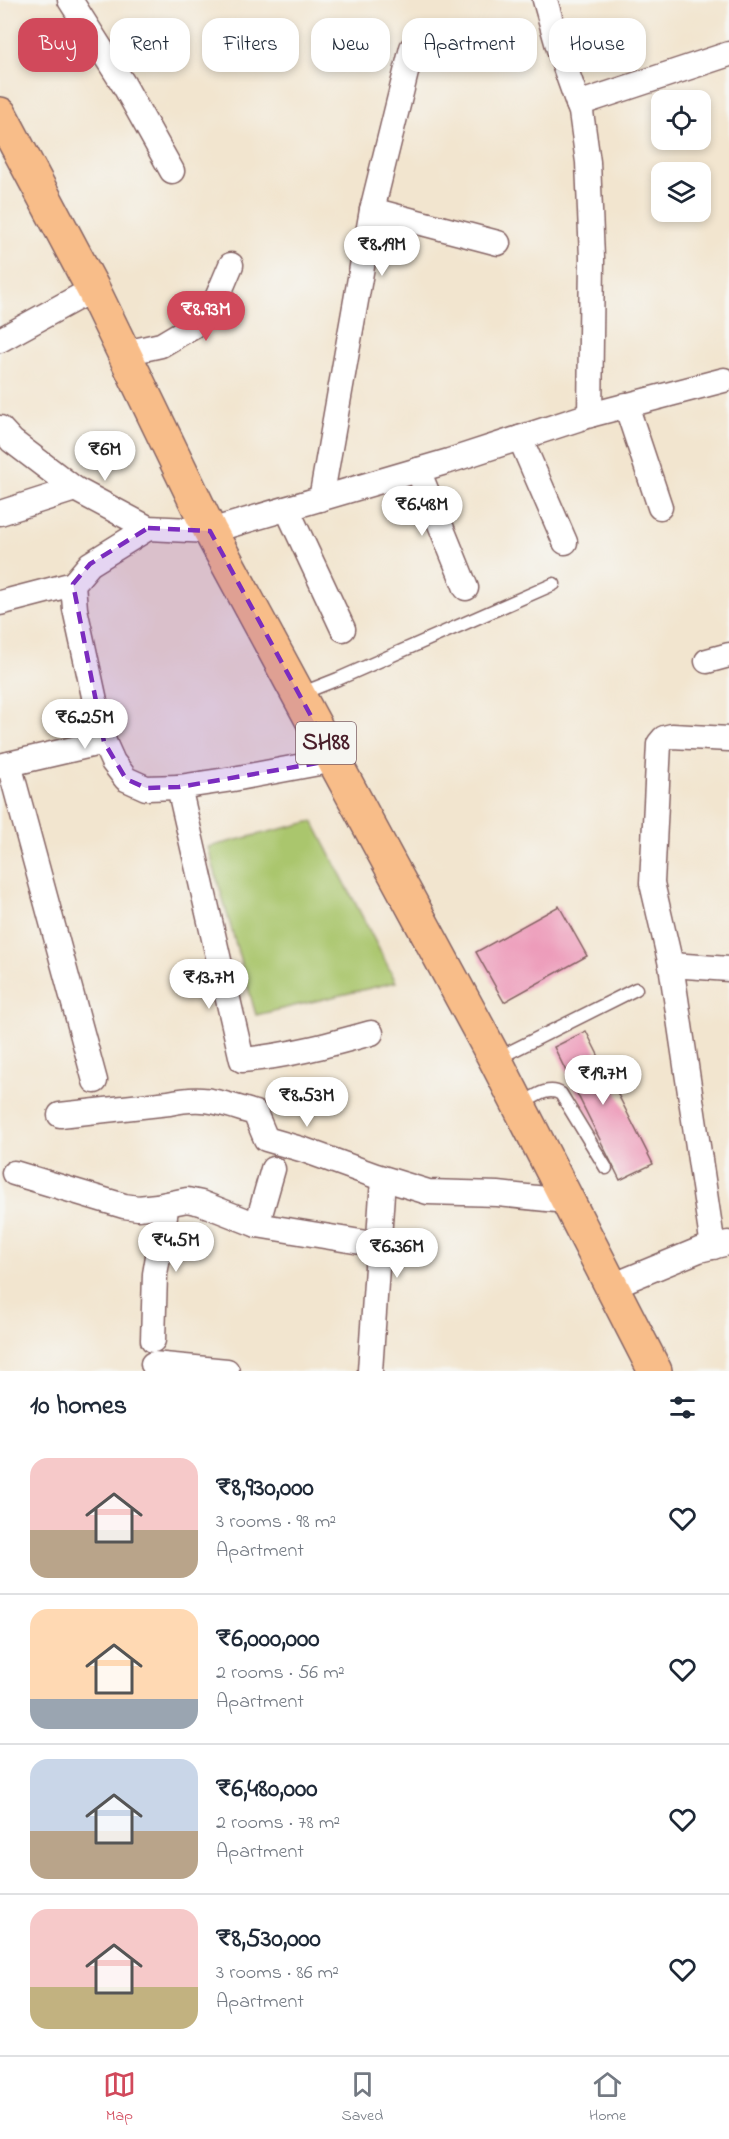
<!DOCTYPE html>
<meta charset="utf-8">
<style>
:root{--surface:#fff;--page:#f6f6f7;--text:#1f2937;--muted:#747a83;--line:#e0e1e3;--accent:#d1495b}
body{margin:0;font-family:"Indie Flower",sans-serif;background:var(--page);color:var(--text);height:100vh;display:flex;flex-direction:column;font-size:22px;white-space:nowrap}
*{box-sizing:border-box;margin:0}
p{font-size:20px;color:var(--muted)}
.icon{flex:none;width:33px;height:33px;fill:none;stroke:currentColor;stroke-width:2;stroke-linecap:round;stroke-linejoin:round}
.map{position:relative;height:1371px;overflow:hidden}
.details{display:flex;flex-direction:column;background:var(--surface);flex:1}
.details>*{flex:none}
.banner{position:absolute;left:18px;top:18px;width:693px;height:54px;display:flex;gap:12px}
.tools{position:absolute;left:651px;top:90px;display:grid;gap:12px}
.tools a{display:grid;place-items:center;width:60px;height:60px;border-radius:12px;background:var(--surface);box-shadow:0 3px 9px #0003;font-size:30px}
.price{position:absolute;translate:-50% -51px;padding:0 14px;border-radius:21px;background:#fff;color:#222;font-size:20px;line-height:39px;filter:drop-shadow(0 2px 3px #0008)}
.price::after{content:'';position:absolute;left:50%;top:36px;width:18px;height:14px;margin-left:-9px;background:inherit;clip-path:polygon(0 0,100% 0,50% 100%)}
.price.current{background:var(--accent);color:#fff}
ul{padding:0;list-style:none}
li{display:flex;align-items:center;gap:18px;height:150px;padding:0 30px}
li+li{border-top:2px solid var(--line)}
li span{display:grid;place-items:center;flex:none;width:168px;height:120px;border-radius:18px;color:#555}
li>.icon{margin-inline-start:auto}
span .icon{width:72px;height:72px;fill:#fffc;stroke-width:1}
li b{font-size:26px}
h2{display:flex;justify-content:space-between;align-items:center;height:72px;padding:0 30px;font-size:26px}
.chip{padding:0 21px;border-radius:18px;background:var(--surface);box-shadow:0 3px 9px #0003;font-size:21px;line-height:54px}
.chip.current{background:var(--accent);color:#fff}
.menu{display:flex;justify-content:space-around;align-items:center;height:84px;border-top:2px solid var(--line);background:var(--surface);font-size:16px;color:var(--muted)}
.menu a{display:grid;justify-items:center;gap:3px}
.menu .current{color:var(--accent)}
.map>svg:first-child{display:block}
</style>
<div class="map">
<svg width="729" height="1371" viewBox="0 0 729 1371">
<rect width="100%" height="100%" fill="#f6f6f2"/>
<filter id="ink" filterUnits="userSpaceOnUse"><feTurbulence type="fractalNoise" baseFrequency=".0167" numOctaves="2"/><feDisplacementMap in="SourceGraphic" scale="12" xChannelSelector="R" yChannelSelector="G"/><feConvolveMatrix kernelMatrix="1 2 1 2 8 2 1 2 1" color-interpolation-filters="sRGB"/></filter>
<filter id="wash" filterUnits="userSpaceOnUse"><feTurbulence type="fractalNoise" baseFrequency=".008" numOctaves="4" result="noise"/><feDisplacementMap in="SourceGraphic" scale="24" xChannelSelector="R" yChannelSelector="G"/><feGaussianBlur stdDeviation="1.35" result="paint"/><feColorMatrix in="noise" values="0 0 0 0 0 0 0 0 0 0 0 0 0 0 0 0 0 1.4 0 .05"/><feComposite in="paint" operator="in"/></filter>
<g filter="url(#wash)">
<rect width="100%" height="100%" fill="#f2e5cf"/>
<path fill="#aac66d" stroke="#7a724c" stroke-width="1.5" d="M 313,821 L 396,982 L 256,1015 L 208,847 Z"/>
<g id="blocks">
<g fill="#ed9bba">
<path d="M 559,906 L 587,956 L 504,1002 L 476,952 Z"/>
<path d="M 586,1031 L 653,1164 L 620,1180 L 554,1047 Z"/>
</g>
</g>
</g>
<g filter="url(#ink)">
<use href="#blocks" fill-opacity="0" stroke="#856464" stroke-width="1.5"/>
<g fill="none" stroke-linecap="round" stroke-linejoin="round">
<g stroke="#856464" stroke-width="15">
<g id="lane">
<path d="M 300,694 L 338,679 L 554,584"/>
<path d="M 496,1059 L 636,989"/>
<path d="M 520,1105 C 533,1098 548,1085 561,1094 L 606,1168"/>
</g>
</g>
<g stroke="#856464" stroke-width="27">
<g id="street">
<path d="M 70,0 L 124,85 L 172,171"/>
<path d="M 545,0 L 560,53 L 581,112 L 588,162 L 592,258 L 590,415"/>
<path d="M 578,104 L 729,54"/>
<path d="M 372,210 L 498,243"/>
<path d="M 0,340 L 93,289"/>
<path d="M 125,353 L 161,345 L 193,326 L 217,298 L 231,265"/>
<path d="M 626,405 L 660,507"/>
<path d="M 0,428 L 12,441 L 75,489 L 148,528 L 210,531 L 449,461 L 590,415 L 724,380"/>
<path d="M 520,438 L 565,542"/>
<path d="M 418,470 L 466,588"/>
<path d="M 321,499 L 372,210 L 412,48"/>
<path d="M 287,509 L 343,629"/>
<path d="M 0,513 L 75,489"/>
<path d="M 148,528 L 90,564 L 73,584 L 75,609 L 104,742 L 113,762 L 126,779 L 146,788 L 179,787 L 233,779 L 335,760"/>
<path d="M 0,603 L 73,584"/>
<path d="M 707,661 L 729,655"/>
<path d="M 9,764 L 95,1081"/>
<path d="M 0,766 L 104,742"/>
<path d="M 179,787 L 242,1060 C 287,1056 328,1045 371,1033"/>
<path d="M 671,965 L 729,969"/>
<path d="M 60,1115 L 169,1103 C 205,1095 221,1103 255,1113 L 266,1139 L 304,1150 L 376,1176 L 428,1192 L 498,1194 L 566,1201"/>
<path d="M 14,1173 L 124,1206 L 138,1208 L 157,1206 L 187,1200 L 201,1203 L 257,1225 L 379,1245"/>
<path d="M 257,1225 L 273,1169"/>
<path d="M 713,1247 L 671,965 L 652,883 L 659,744 L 664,738 L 672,736 L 729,739"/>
<path d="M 612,1286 L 699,1250 L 728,1243"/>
<path d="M 153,1340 L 155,1274 L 167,1204"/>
<path d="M 153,1364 L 227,1371"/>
<path d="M 370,1371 L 383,1179"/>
</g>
</g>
<g stroke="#856464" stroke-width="36">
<path id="primary" d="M 0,114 L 93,289 L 210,531 L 495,1059 L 655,1371"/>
</g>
<use href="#lane" stroke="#fff" stroke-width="12"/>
<use href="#street" stroke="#fff" stroke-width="24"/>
<use href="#primary" stroke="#f8bd89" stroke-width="33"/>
</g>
</g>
<path fill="#7b2cbf" fill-opacity="0.2" stroke="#7b2cbf" stroke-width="4.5" stroke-dasharray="12 8" stroke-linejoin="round" d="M 148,528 L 210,531 L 335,760 L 179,787 L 146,788 L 126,779 L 104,742 L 73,584 L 90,564 Z"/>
<g text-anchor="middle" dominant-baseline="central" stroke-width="4.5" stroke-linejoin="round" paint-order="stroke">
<rect fill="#f6f6f2" stroke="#7e6067" stroke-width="1.5" x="296" y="722" width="60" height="42" rx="4.5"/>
<g font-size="24" font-weight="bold" fill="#4a1f2b">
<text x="326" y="743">SH88</text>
</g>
</g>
</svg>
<div class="tools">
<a><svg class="icon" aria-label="locate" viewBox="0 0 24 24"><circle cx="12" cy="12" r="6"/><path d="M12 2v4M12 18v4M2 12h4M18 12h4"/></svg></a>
<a><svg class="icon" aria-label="layers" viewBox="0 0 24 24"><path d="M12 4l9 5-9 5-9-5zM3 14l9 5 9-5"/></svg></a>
</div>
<b class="price" style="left:382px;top:277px">₹8.19M</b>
<b class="price current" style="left:206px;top:342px">₹8.93M</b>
<b class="price" style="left:105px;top:482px">₹6M</b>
<b class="price" style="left:422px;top:537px">₹6.48M</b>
<b class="price" style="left:85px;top:750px">₹6.25M</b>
<b class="price" style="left:209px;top:1010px">₹13.7M</b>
<b class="price" style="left:603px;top:1106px">₹19.7M</b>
<b class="price" style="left:307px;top:1128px">₹8.53M</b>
<b class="price" style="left:176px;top:1273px">₹4.5M</b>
<b class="price" style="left:397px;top:1279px">₹6.36M</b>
<div class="banner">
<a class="chip current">Buy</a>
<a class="chip">Rent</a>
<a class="chip">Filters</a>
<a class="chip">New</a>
<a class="chip">Apartment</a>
<a class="chip">House</a>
</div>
</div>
<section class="details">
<h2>10 homes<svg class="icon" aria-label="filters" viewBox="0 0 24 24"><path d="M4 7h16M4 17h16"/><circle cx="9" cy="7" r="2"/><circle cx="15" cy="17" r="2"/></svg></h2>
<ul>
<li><span style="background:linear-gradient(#f6c9c9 60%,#b9a48a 0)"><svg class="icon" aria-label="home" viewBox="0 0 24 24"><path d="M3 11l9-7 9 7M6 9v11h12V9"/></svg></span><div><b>₹8,930,000</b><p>3 rooms · 98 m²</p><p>Apartment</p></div><svg class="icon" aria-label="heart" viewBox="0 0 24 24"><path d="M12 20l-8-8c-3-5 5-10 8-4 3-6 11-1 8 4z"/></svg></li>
<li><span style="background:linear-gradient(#ffd9b3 75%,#9aa5b1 0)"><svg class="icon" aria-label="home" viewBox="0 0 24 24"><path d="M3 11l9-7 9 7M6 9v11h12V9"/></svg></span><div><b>₹6,000,000</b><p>2 rooms · 56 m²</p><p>Apartment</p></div><svg class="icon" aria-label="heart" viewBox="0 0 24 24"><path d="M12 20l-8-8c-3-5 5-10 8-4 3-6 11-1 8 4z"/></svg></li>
<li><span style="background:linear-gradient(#c9d6e8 60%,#b9a48a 0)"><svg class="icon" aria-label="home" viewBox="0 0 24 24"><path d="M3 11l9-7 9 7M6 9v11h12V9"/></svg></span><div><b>₹6,480,000</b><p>2 rooms · 78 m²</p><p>Apartment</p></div><svg class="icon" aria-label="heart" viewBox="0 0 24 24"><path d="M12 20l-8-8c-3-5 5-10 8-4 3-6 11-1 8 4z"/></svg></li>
<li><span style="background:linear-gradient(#f6c9c9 65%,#c2b280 0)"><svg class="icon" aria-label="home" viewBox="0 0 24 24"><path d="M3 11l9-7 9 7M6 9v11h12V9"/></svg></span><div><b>₹8,530,000</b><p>3 rooms · 86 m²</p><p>Apartment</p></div><svg class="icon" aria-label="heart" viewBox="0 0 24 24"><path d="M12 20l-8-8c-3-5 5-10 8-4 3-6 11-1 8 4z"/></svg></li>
</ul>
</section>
<nav class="menu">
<a class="current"><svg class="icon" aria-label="map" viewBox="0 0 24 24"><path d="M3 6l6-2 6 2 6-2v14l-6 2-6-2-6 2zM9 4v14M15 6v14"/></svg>Map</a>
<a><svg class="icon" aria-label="saved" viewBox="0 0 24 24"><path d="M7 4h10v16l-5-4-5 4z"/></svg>Saved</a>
<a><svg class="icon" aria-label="home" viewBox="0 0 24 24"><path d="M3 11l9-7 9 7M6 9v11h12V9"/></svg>Home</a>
</nav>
